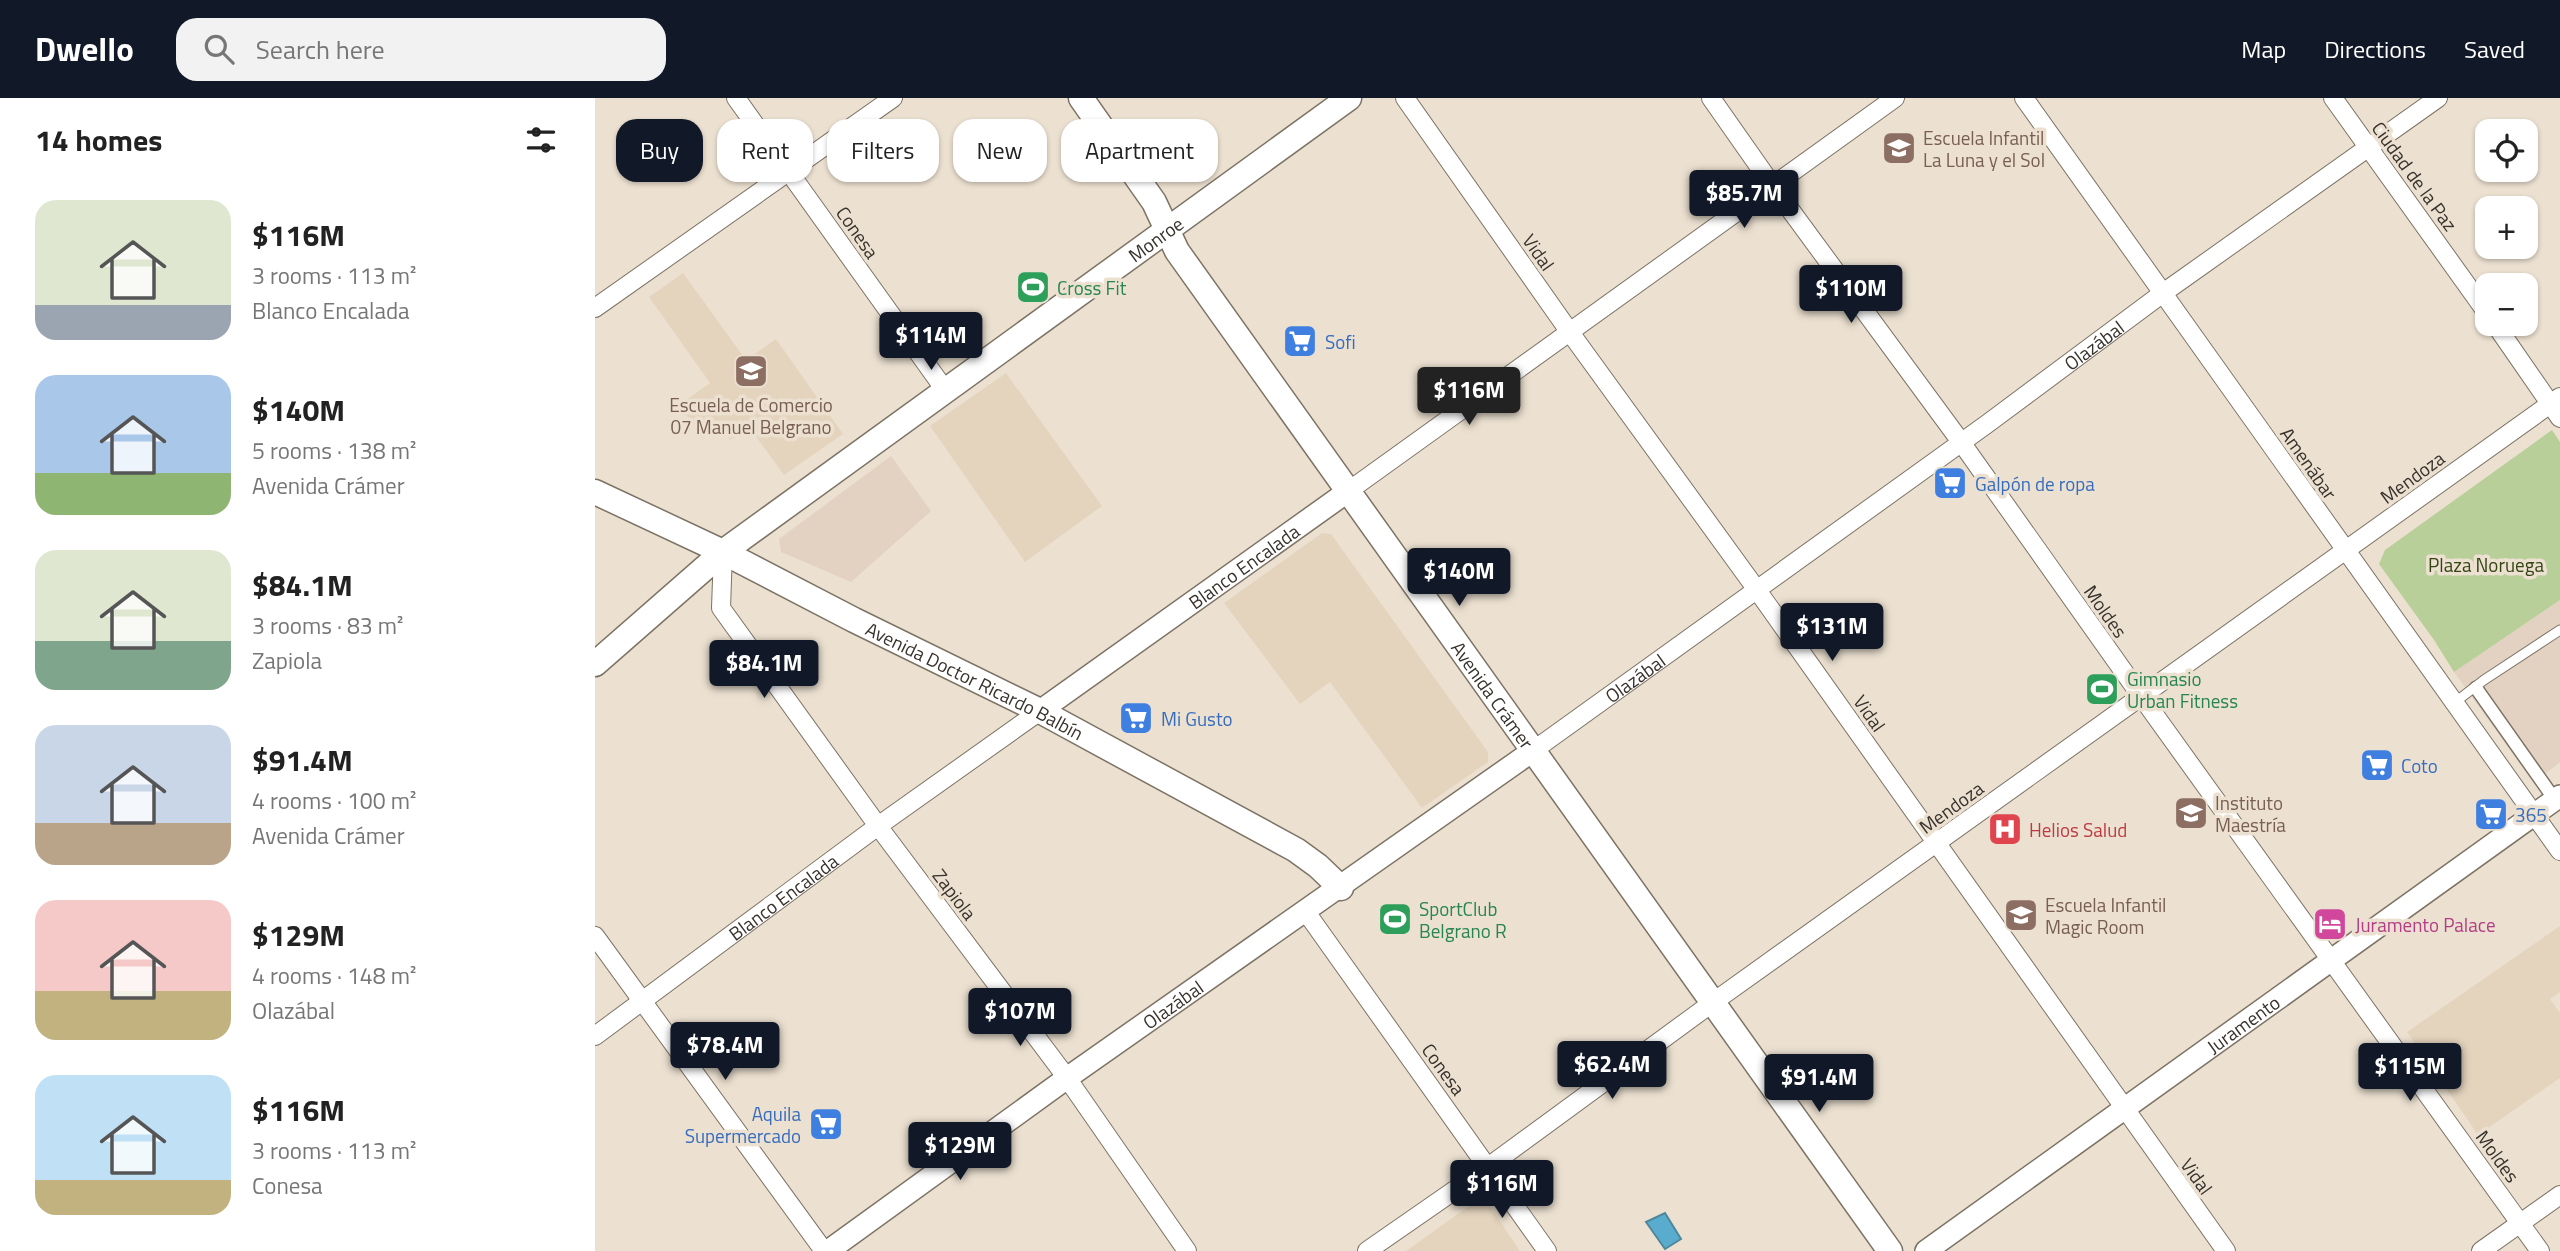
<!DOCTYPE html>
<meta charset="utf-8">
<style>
:root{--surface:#fff;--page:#f2f2f2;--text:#222;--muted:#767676;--accent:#111827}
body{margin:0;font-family:"Titillium Web",sans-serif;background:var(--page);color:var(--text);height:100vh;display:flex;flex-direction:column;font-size:26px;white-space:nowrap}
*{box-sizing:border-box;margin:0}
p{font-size:23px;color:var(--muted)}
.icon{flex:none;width:38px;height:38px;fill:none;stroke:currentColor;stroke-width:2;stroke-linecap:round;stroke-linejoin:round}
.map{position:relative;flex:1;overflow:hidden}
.side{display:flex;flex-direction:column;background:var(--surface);width:595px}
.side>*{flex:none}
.guide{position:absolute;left:21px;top:21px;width:665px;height:63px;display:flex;gap:14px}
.tools{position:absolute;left:1880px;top:21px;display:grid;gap:14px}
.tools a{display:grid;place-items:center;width:63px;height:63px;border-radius:14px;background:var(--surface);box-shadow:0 2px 5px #0004;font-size:35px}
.price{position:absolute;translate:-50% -60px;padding:0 16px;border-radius:7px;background:var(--accent);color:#fff;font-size:23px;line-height:46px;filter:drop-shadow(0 2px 4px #0008)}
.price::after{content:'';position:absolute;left:50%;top:42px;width:21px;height:16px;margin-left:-10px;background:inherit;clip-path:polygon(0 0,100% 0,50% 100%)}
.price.on{background:#222;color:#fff}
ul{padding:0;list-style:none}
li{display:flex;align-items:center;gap:21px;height:175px;padding:0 35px}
li span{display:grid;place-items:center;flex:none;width:196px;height:140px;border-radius:21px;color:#555}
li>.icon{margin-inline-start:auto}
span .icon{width:84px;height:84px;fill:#fffc;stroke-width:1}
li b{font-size:30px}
h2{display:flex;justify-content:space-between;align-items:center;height:84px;padding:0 35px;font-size:30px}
.chip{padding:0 24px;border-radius:21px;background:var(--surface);box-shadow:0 2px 5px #0004;font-size:24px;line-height:63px}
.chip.on{background:var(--accent);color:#fff}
header{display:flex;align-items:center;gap:42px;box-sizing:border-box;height:98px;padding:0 35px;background:var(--accent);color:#fff}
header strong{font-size:33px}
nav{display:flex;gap:38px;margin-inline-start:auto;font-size:24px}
.search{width:490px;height:63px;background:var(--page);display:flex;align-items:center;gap:18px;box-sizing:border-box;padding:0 24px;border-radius:21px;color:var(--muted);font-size:26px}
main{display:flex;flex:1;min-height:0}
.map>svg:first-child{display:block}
</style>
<header>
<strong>Dwello</strong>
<div class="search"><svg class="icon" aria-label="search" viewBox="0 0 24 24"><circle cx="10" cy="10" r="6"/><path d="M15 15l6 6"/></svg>Search here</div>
<nav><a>Map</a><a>Directions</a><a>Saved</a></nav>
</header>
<main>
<section class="side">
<h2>14 homes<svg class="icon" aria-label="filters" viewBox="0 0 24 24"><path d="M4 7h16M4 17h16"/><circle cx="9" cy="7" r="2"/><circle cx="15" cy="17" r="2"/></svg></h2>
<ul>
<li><span style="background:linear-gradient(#dfe7d0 75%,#9aa5b1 0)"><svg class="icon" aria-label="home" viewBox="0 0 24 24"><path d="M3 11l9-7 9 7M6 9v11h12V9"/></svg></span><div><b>$116M</b><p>3 rooms · 113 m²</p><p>Blanco Encalada</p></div></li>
<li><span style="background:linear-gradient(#a9c7e8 70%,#8fb573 0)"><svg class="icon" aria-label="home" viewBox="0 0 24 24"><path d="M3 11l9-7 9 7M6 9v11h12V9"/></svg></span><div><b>$140M</b><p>5 rooms · 138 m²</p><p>Avenida Crámer</p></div></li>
<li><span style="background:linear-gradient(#dfe7d0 65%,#7fa58c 0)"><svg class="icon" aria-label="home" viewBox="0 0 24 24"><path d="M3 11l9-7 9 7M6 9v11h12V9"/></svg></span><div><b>$84.1M</b><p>3 rooms · 83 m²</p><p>Zapiola</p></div></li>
<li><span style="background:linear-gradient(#c9d6e8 70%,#b9a48a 0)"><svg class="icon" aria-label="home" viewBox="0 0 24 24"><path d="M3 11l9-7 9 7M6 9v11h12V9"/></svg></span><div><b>$91.4M</b><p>4 rooms · 100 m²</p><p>Avenida Crámer</p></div></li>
<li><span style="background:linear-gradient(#f6c9c9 65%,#c2b280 0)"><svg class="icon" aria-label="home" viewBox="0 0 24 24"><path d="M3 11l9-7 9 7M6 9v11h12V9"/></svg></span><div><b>$129M</b><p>4 rooms · 148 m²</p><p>Olazábal</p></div></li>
<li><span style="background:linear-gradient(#bfe0f5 75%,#c2b280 0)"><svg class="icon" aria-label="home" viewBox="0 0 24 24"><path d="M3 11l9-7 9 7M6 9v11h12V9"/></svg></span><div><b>$116M</b><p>3 rooms · 113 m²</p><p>Conesa</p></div></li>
</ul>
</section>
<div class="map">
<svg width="1965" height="1153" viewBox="0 0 1965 1153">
<rect width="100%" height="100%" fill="#ece1d1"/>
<g fill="#e3d2c1">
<path d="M 296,358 L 336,413 L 256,484 L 186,454 L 184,441 Z"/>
<path d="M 1965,502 L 1965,664 L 1939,685 L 1859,574 Z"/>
</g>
<g fill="#e4d4be">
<path d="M 88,175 L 151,262 L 181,241 L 248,336 L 189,377 L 154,329 L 135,342 L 125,329 L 108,340 L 84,307 L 115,285 L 54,199 Z"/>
<path d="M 411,275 L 507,408 L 430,464 L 335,328 Z"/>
<path d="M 727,435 L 736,436 L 893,654 L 893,664 L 827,710 L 735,584 L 705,606 L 629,505 Z"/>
<path d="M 1965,828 L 1965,894 L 1955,901 L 1965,915 L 1965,980 L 1883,1037 L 1812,934 Z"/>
<path d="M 888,1098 L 925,1153 L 811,1153 Z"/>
</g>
<path fill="#b9cf99" d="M 1957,332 L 1965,344 L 1965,502 L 1859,574 L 1839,542 L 1784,466 L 1790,452 Z"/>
<path fill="#59accd" stroke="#4f879d" stroke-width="2" d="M 1070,1115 L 1086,1141 L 1070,1151 L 1051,1124 Z"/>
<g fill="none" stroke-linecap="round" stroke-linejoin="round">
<g stroke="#7d7365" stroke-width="11">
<path id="service" d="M 1859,605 L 1889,582 L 1965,532"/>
</g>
<g stroke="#7d7365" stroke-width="15">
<path id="pedestrian" d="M 1881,590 L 1960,702"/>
</g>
<g stroke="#7d7365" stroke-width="20">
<g id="minor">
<path d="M 141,0 L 350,292"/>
<path d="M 810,0 L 974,233 L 1162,492 L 1631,1153"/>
<path d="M 1116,0 L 1177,87 L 1366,344 L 1546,598 L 1945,1153"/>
<path d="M 1429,0 L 1965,753"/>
<path d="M 1738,0 L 1892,215"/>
<path d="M 0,210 L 298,0"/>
<path d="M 1900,226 L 1965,320"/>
<path d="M 752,394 L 1300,0"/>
<path d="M 128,454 L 126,510 L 283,728 L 472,980 L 592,1153"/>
<path id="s1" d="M 939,652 L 1392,326 L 1568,195 L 1843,0"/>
<path d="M 711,814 L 952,1153"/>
<path d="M 0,838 L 229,1153"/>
<path id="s2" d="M 0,938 L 283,728 L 445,613"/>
<path d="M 772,1153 L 893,1069 L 1117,905 L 1965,299"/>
<path d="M 1886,1153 L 1965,1097"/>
</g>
</g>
<g stroke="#7d7365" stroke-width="24">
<g id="tertiary">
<path id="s3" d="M 445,613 L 752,394"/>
<path id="s4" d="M 233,1153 L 472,980 L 939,652"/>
<path id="s5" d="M 1331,1153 L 1965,698"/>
</g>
</g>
<g stroke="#7d7365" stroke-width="27">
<g id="secondary">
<path id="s6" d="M 486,0 L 559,104 L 582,153 L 1295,1153"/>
<path id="s7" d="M 0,394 L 128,454 L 259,522 L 445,613 L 701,752 L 723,768 L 746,790"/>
<path id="s8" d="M 0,566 L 128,454 L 754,0"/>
</g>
</g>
<use href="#service" stroke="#fff" stroke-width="9"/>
<use href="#pedestrian" stroke="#fff" stroke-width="12"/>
<use href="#minor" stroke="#fff" stroke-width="18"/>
<use href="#tertiary" stroke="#fff" stroke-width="21"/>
<use href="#secondary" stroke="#fff" stroke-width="24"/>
</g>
<defs>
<g id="school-square" transform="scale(1.75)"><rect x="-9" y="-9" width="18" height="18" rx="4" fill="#8d6e63" stroke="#ece1d1"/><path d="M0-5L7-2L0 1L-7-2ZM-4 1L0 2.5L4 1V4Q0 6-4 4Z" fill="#fff"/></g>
<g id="stadium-square" transform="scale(1.75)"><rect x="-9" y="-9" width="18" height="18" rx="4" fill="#2e9e5b" stroke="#ece1d1"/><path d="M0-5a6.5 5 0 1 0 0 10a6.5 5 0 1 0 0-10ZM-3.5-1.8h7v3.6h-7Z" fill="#fff"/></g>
<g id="supermarket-square" transform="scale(1.75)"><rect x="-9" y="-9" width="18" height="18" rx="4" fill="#3f7fe0" stroke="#ece1d1"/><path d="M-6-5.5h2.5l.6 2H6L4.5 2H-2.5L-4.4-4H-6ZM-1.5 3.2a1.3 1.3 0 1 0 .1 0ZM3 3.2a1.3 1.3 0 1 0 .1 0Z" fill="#fff"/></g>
<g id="hospital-square" transform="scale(1.75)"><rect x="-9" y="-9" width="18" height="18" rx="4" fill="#e0444e" stroke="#ece1d1"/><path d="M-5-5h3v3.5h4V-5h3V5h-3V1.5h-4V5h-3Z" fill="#fff"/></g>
<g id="hotel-square" transform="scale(1.75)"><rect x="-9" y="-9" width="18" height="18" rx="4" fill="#d1479c" stroke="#ece1d1"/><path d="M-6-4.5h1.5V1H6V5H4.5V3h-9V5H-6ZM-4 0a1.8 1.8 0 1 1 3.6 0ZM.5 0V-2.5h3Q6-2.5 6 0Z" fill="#fff"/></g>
</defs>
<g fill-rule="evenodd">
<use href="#school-square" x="1304" y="50"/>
<use href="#stadium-square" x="438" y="189"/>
<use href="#supermarket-square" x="705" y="243"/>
<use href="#school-square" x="156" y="273"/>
<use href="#supermarket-square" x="1355" y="385"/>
<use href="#stadium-square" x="1507" y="591"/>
<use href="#supermarket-square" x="541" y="620"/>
<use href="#supermarket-square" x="1782" y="667"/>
<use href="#school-square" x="1596" y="715"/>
<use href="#supermarket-square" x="1896" y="716"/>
<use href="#hospital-square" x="1410" y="731"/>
<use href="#school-square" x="1426" y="817"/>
<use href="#stadium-square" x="800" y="821"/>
<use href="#hotel-square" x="1735" y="826"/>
<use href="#supermarket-square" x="231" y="1026"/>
</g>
<g text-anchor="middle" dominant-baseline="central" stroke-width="7" stroke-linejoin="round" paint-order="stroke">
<g font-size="19" fill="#785e54" stroke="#ece1d1" text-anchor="start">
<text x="1328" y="39">Escuela Infantil<tspan x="1328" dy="22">La Luna y el Sol</tspan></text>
<text x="156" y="306" text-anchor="middle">Escuela de Comercio<tspan x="156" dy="22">07 Manuel Belgrano</tspan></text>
<text x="1620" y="704">Instituto<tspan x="1620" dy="22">Maestría</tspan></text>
<text x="1450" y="806">Escuela Infantil<tspan x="1450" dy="22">Magic Room</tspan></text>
</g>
<g font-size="19" fill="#37322c" stroke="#ece1d1">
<text transform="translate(1820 78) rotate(54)">Ciudad de la Paz</text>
<text transform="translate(263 134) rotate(55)">Conesa</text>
<text stroke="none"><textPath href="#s8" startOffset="704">Monroe</textPath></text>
<text transform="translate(944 154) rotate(55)">Vidal</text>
<text stroke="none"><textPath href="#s1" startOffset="691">Olazábal</textPath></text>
<text transform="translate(1714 365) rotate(55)">Amenábar</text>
<text transform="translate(1817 379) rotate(-36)">Mendoza</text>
<text stroke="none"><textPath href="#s3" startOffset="250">Blanco Encalada</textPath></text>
<text transform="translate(1511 513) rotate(55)">Moldes</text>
<text stroke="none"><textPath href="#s1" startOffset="124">Olazábal</textPath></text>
<text stroke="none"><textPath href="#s7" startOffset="424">Avenida Doctor Ricardo Balbín</textPath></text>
<text stroke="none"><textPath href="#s6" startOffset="726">Avenida Crámer</textPath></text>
<text transform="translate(1275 615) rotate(55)">Vidal</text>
<text transform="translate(1356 709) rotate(-36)">Mendoza</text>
<text transform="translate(360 796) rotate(53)">Zapiola</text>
<text stroke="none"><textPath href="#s2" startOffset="234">Blanco Encalada</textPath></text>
<text stroke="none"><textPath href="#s4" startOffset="424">Olazábal</textPath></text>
<text stroke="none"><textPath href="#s5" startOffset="390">Juramento</textPath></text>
<text transform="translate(849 971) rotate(54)">Conesa</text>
<text transform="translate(1903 1058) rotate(54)">Moldes</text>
<text transform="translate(1602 1078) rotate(54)">Vidal</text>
</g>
<g font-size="19" fill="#27864d" stroke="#ece1d1" text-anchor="start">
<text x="462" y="189">Cross Fit</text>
<text x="1532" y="580">Gimnasio<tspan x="1532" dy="22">Urban Fitness</tspan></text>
<text x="824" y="810">SportClub<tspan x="824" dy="22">Belgrano R</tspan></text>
</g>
<g font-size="19" fill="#366cbe" stroke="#ece1d1" text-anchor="start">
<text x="730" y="243">Sofi</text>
<text x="1380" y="385">Galpón de ropa</text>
<text x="566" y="620">Mi Gusto</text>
<text x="1806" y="667">Coto</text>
<text x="1920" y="716">365</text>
<text x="206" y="1015" text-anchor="end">Aquila<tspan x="206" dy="22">Supermercado</tspan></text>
</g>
<g font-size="19" fill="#334413" stroke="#ece1d1">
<text x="1891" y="466">Plaza Noruega</text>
</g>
<g font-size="19" fill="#be3a42" stroke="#ece1d1" text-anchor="start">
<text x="1434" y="731">Helios Salud</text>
</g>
<g font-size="19" fill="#b23c85" stroke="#ece1d1" text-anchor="start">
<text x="1760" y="826">Juramento Palace</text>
</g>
</g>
</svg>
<div class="tools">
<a><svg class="icon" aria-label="locate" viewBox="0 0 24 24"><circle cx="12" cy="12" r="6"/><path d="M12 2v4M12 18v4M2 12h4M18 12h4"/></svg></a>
<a>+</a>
<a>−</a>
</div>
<b class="price" style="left:1149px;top:132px">$85.7M</b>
<b class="price" style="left:1256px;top:227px">$110M</b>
<b class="price" style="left:336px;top:274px">$114M</b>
<b class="price on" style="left:874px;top:329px">$116M</b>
<b class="price" style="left:864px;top:510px">$140M</b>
<b class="price" style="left:1237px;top:565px">$131M</b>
<b class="price" style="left:169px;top:602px">$84.1M</b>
<b class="price" style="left:425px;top:950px">$107M</b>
<b class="price" style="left:130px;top:984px">$78.4M</b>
<b class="price" style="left:1017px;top:1003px">$62.4M</b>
<b class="price" style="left:1815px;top:1005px">$115M</b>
<b class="price" style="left:1224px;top:1016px">$91.4M</b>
<b class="price" style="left:365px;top:1084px">$129M</b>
<b class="price" style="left:907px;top:1122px">$116M</b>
<div class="guide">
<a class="chip on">Buy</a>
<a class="chip">Rent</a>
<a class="chip">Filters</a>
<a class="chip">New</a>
<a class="chip">Apartment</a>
</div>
</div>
</main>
